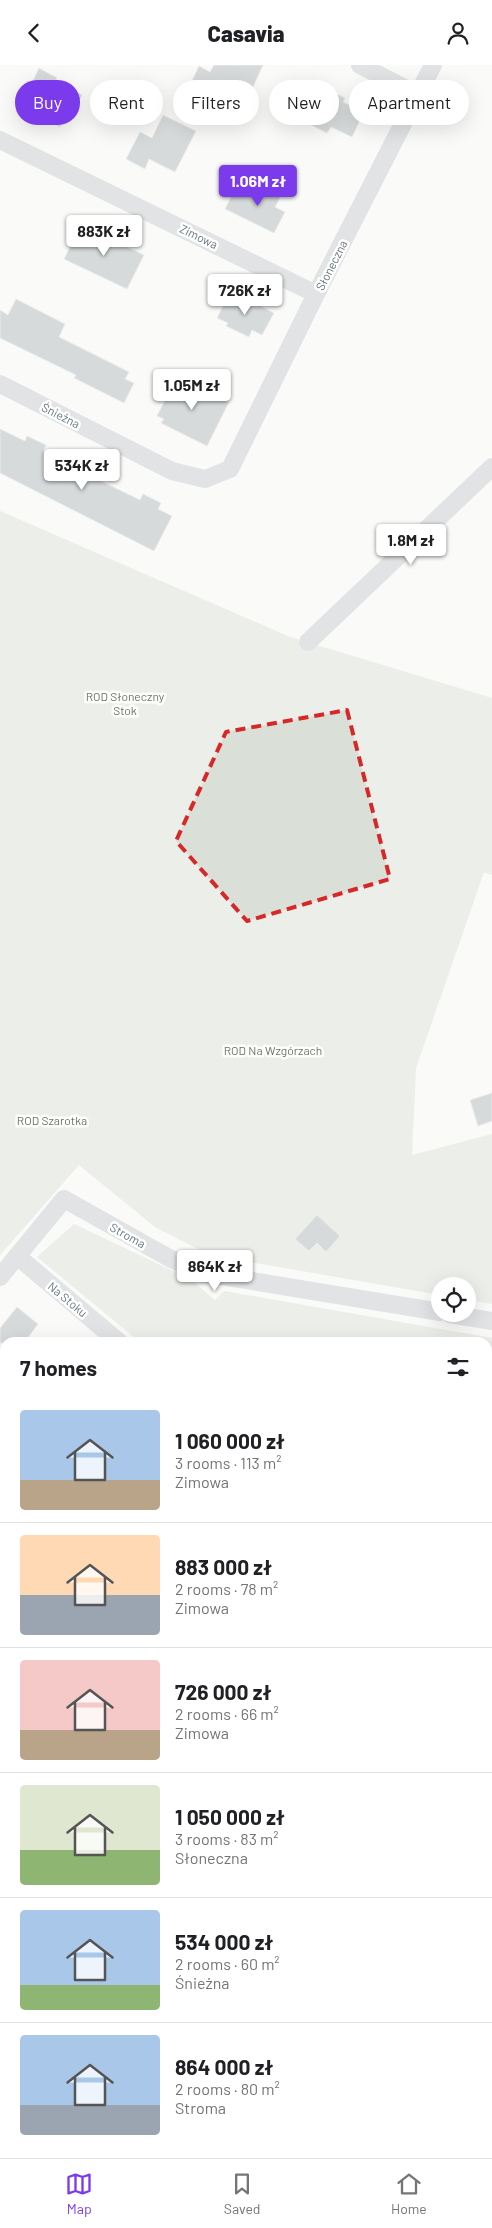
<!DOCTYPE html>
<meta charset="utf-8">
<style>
:root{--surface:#fff;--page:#f2f2f2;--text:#202124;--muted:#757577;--line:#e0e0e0;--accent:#7c3aed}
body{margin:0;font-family:Barlow,sans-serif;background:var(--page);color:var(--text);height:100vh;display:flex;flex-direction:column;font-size:19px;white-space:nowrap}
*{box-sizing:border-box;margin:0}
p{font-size:16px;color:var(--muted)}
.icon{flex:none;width:28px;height:28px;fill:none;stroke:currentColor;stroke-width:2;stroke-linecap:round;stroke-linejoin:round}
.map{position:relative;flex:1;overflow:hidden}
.sheet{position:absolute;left:0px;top:1272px;width:492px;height:821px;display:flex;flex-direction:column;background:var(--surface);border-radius:15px 15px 0 0;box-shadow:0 5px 20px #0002}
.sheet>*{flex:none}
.hud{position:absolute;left:15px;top:15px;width:462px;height:45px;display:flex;gap:10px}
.tools{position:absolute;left:431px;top:1212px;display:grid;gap:10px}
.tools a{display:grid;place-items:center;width:45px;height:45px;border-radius:50%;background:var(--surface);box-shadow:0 5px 20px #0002;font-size:25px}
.price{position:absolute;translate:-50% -42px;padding:0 11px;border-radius:5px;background:#fff;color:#222;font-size:16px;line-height:32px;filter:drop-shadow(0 1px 2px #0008)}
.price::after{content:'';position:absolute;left:50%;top:30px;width:15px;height:11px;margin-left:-8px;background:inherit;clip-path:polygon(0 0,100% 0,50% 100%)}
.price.active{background:var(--accent);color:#fff}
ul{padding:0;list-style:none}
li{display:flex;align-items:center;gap:15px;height:125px;padding:0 20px}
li+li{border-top:1px solid var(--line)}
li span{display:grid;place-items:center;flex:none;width:140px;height:100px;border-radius:5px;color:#555}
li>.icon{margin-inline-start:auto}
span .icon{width:60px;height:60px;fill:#fffc;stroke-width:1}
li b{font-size:21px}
h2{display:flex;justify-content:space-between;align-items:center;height:60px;padding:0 20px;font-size:21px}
.pill{padding:0 18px;border-radius:22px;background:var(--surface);box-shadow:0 5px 20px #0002;font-size:18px;line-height:45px}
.pill.active{background:var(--accent);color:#fff}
header{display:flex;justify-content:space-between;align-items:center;height:65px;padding:0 20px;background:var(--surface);font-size:22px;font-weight:800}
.dock{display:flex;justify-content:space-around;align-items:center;height:70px;border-top:1px solid var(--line);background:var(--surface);font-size:14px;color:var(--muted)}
.dock a{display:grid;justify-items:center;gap:2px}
.dock .active{color:var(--accent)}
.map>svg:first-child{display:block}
</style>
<header><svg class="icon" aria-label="back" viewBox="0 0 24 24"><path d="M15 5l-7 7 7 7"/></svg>Casavia<svg class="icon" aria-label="person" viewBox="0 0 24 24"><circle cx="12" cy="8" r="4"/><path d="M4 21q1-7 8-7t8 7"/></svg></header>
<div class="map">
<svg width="492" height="2093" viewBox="0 0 492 2093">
<rect width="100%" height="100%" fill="#fafaf8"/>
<g fill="#dadfd7">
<path d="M 0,446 L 290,572 L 492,633 L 492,810 L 484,807 L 416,1003 L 412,1090 L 492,1069 L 492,1239 L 468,1235 L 468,1221 L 440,1221 L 440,1230 L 210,1190 L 155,1162 L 79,1100 L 0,1190 Z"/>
<path d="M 74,1159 L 190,1214 L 215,1235 L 224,1226 L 492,1273 L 492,1568 L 488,1564 L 488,1278 L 140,1277 L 37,1192 Z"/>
<path d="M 0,1347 L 5,1351 L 5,1445 L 2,1450 L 0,1449 Z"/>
<path d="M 492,1653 L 492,2093 L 128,2093 L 132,2089 L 488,2089 L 488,1658 Z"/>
<path d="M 5,1674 L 5,1906 L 0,1901 L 0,1675 Z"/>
</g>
<g fill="#aab3b9" stroke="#dcdcda">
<path d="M 214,0 L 263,0 L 249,31 L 233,23 L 226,35 L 191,18 L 199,1 L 210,7 Z"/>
<path d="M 39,3 L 57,13 L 55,17 L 82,30 L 74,46 L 70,44 L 60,62 L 44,54 L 46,49 L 18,35 L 27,16 L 32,18 Z"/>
<path d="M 316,19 L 345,33 L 343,37 L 364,47 L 352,72 L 331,62 L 327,68 L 299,54 Z"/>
<path d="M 163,50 L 196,66 L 175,107 L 149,94 L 145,104 L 126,94 L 140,67 L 152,73 Z"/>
<path d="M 260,118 L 282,129 L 275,142 L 285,147 L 274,168 L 225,144 L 236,122 L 254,131 Z"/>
<path d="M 81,160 L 144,190 L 127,224 L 64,194 Z"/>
<path d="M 229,229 L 239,235 L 241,231 L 274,248 L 262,270 L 252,265 L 249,272 L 226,261 L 228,258 L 217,253 Z"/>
<path d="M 16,234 L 65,259 L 59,272 L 129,307 L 125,314 L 134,318 L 124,338 L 74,313 L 76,310 L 0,273 L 0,245 L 8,250 Z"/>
<path d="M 177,311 L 229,337 L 207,381 L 161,358 L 164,354 L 157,351 Z"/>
<path d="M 0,364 L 25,376 L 27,371 L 46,380 L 43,386 L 82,406 L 85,400 L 104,409 L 101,416 L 140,435 L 143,429 L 161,438 L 158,444 L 172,451 L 154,486 L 0,408 Z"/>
<path d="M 492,1028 L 492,1056 L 478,1061 L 470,1035 Z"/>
<path d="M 317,1150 L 340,1171 L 326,1187 L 317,1178 L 309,1186 L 295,1174 Z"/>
<path d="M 17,1242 L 38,1259 L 24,1278 L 0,1278 L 0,1263 Z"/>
</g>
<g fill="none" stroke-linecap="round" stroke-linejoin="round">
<g stroke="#c3c8cc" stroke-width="18">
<path d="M 360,0 L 418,30"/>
<path d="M 0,75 L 316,229"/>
<path d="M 0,319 L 172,406 L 205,414 L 230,404 L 316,229 L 433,0"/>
<path d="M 308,577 L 492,402"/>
<path d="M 17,1191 L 120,1278"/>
<path d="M 0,1212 L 64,1134 L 171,1194 L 203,1208 L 440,1247"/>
<path d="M 450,1249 L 492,1256"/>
<path d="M 0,2065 L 5,2069"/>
<path d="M 29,2089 L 35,2093"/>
<path d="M 108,2093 L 111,2089"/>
</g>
</g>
<path d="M0 0H492V2093H0ZM 347,645 L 390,814 L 247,856 L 176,776 L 226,667 Z" fill="#fafaf8" fill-opacity=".55" fill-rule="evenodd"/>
<path fill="none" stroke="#d62828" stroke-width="4" stroke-dasharray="10 6" stroke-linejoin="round" d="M 347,645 L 390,814 L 247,856 L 176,776 L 226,667 Z"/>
<g text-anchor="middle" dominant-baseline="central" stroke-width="5" stroke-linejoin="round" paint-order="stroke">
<g font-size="12" fill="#657683" stroke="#fff">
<text transform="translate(199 171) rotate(26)">Zimowa</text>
<text transform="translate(331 200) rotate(-63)">Słoneczna</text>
<text transform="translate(61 350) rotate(27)">Śnieżna</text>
<text transform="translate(128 1170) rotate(29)">Stroma</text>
<text transform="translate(68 1234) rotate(40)">Na Stoku</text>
</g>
<g font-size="12" fill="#687a64" stroke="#fff">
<text x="125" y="631">ROD Słoneczny<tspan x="125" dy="14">Stok</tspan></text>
<text x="273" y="985">ROD Na Wzgórzach</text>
<text x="52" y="1055">ROD Szarotka</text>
</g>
</g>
</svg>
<div class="tools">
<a><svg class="icon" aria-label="locate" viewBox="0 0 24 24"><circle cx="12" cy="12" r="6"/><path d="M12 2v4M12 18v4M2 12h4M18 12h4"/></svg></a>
</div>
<b class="price active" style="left:258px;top:142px">1.06M zł</b>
<b class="price" style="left:104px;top:192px">883K zł</b>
<b class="price" style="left:245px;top:251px">726K zł</b>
<b class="price" style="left:192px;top:346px">1.05M zł</b>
<b class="price" style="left:82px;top:426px">534K zł</b>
<b class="price" style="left:411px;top:501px">1.8M zł</b>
<b class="price" style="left:215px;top:1227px">864K zł</b>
<div class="hud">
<a class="pill active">Buy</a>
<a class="pill">Rent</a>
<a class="pill">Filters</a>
<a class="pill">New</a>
<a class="pill">Apartment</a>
</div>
<section class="sheet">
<h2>7 homes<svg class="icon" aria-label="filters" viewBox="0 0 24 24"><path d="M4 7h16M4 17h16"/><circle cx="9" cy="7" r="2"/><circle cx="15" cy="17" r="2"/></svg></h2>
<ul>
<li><span style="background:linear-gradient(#a9c7e8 70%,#b9a48a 0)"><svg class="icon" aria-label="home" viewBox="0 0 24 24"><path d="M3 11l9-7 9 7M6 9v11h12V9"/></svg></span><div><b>1 060 000 zł</b><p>3 rooms · 113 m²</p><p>Zimowa</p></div></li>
<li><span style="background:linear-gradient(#ffd9b3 60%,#9aa5b1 0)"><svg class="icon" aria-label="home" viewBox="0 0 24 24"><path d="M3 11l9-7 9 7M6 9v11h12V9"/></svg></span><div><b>883 000 zł</b><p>2 rooms · 78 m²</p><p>Zimowa</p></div></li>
<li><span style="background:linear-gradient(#f6c9c9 70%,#b9a48a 0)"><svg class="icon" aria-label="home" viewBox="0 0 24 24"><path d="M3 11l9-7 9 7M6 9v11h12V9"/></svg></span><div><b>726 000 zł</b><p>2 rooms · 66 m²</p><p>Zimowa</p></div></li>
<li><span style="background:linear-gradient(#dfe7d0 65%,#8fb573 0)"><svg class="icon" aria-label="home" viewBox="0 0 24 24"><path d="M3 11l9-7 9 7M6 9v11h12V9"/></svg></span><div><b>1 050 000 zł</b><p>3 rooms · 83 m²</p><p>Słoneczna</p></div></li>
<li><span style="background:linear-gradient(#a9c7e8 75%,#8fb573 0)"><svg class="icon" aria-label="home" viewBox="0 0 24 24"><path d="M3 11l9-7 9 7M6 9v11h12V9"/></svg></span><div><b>534 000 zł</b><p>2 rooms · 60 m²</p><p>Śnieżna</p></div></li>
<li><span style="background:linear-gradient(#a9c7e8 70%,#9aa5b1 0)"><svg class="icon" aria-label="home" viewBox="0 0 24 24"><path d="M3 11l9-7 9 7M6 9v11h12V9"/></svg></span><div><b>864 000 zł</b><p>2 rooms · 80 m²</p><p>Stroma</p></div></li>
</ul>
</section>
</div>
<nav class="dock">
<a class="active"><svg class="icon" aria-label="map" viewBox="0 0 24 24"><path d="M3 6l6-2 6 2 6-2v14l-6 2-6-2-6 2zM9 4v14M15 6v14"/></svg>Map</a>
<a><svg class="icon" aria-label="saved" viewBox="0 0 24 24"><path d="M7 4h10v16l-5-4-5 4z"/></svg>Saved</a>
<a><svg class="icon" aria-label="home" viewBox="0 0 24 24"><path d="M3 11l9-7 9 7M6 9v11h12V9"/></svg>Home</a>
</nav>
